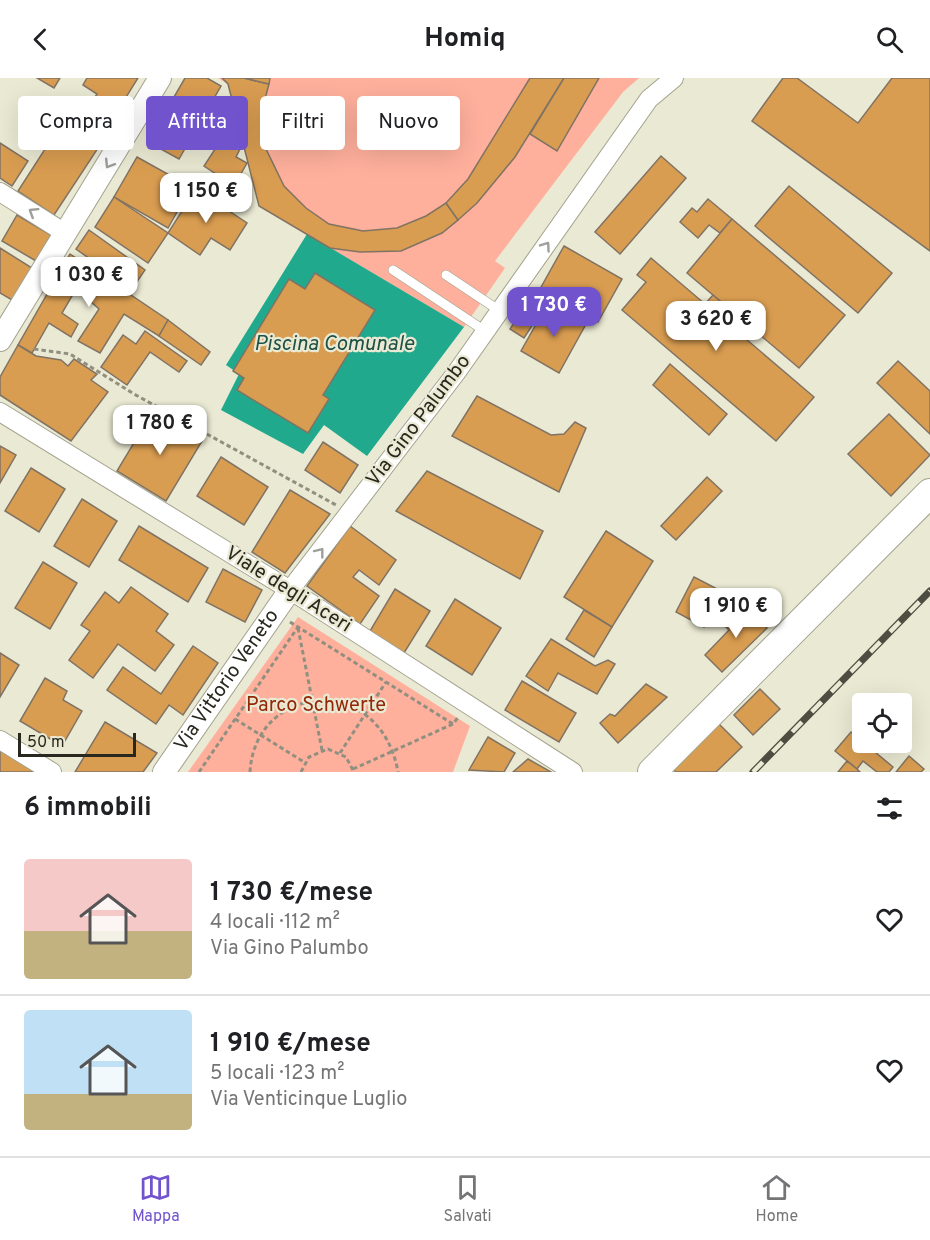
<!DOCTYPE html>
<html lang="it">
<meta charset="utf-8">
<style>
:root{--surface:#fff;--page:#f2f2f2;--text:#202124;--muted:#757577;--line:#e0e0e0;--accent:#7153cd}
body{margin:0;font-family:Overpass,sans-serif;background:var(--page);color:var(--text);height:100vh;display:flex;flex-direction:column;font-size:22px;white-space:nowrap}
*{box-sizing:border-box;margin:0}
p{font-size:20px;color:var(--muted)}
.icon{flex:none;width:33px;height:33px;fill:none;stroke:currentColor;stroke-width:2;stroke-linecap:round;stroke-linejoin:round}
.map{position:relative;height:694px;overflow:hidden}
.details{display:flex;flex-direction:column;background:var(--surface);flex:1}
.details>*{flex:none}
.guide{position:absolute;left:18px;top:18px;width:600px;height:54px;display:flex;gap:12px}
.fabs{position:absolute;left:852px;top:615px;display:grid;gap:12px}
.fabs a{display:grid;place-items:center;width:60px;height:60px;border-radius:6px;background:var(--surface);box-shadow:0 6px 24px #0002;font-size:30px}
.scale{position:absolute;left:18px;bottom:15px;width:118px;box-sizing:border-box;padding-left:6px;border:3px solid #28281f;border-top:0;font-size:16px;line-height:21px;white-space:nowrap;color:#28281f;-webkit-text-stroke:4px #eae9d3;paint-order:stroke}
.price{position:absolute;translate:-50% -51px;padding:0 14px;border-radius:12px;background:#fff;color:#222;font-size:20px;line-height:39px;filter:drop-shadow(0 2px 3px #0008)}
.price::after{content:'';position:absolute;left:50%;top:36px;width:18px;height:14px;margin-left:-9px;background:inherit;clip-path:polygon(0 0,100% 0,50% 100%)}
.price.current{background:var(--accent);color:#fff}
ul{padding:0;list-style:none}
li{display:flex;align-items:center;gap:18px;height:150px;padding:0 24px}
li+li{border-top:2px solid var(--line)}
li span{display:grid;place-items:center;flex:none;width:168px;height:120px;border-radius:6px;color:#555}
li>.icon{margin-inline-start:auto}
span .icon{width:72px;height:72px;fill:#fffc;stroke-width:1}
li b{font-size:26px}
h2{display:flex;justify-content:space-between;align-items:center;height:72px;padding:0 24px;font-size:26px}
.tag{padding:0 21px;border-radius:6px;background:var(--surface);box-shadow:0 6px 24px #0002;font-size:21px;line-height:54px}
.tag.current{background:var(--accent);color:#fff}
header{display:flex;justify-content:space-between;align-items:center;height:78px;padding:0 24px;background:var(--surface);font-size:27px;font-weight:700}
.dock{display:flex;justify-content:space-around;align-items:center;height:84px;border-top:2px solid var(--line);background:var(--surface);font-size:16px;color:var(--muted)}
.dock a{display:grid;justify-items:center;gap:3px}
.dock .current{color:var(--accent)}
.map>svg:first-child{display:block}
</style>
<header><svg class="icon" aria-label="back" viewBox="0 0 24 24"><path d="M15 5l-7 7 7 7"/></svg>Homiq<svg class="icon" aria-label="search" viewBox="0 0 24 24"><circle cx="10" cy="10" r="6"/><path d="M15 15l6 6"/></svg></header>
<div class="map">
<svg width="930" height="694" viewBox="0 0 930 694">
<rect width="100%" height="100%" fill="#eae9d3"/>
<g fill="#feb09c">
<path d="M 218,0 L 639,0 L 623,14 L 495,183 L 505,190 L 464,249 L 259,128 L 228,6 Z"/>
<path d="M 298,539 L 470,648 L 453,694 L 188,694 Z"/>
</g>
<path fill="#21a98e" d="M 307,156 L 464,249 L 367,378 L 324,347 L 303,376 L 221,332 L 239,296 L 226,287 Z"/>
<g fill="#d99d51" stroke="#817363" stroke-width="1.5">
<path d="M 37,0 L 60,0 L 54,10 Z"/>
<path d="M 87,0 L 138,0 L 103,56 L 71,36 L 79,23 L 89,29 L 97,16 L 83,7 Z"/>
<path d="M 185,0 L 207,0 L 221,8 L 179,81 L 148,64 Z"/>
<path d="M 222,0 L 244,0 L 269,6 L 262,32 L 266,71 L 284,108 L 306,130 L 329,146 L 363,153 L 397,150 L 426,138 L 446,125 L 458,142 L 442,155 L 401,173 L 360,174 L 330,170 L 259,128 L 228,6 Z"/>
<path d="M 244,0 L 270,0 L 269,6 Z"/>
<path d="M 530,0 L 564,0 L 515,79 L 477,125 L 458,142 L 446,125 L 468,101 Z"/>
<path d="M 564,0 L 599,0 L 557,73 L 530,56 Z"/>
<path d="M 783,0 L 797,0 L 858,45 L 892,0 L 930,0 L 930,173 L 752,43 Z"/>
<path d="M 236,39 L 243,65 L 236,79 L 247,85 L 234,108 L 204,88 Z"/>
<path d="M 65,40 L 102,64 L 54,137 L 18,113 Z"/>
<path d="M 0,65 L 28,83 L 12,108 L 0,100 Z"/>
<path d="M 661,78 L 686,100 L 620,176 L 595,154 Z"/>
<path d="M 137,79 L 191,109 L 168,150 L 114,119 Z"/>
<path d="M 789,108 L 892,195 L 858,235 L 755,148 Z"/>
<path d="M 196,111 L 247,145 L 230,172 L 211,160 L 200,177 L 168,155 Z"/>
<path d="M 114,119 L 168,155 L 148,185 L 95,149 Z"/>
<path d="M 708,121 L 732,141 L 720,155 L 709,147 L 698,160 L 680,144 L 692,130 L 697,134 Z"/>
<path d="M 17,137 L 51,157 L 36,183 L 2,163 Z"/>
<path d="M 732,141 L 845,237 L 799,290 L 687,195 Z"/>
<path d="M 89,152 L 145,192 L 132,211 L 76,171 Z"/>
<path d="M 564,168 L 622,201 L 598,244 L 540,211 Z"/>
<path d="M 0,170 L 32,190 L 12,222 L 0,215 Z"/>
<path d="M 70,176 L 168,242 L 159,258 L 124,236 L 100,275 L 78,263 L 99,231 L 76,211 L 62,235 L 78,246 L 71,259 L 49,245 L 32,275 L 18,267 Z"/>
<path d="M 651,180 L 814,319 L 776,363 L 622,232 L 646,204 L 637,197 Z"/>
<path d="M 315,195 L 375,232 L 323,317 L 329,321 L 308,355 L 237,312 L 244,300 L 233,293 L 289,201 L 305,211 Z"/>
<path d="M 713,217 L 743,243 L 736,252 L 705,226 Z"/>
<path d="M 548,225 L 586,246 L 559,295 L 521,273 Z"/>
<path d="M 523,231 L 537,240 L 524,260 L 510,251 Z"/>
<path d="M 168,242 L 210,274 L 201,287 L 159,258 Z"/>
<path d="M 145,253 L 187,283 L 179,294 L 150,274 L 127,307 L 101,289 L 123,257 L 136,266 Z"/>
<path d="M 18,267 L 36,278 L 61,282 L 68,288 L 74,281 L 97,296 L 91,302 L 108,314 L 71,363 L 0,317 L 0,299 Z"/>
<path d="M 898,283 L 930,313 L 930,356 L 877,305 Z"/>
<path d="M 670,286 L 727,336 L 709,357 L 653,307 Z"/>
<path d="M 477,318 L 551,357 L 564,356 L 575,344 L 586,350 L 559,414 L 452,358 Z"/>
<path d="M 153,333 L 202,363 L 166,423 L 117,393 Z"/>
<path d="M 889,336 L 930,377 L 891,418 L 848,376 Z"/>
<path d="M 323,364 L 358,387 L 340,415 L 305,392 Z"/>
<path d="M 0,368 L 16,377 L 0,405 Z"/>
<path d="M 221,379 L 268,409 L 244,447 L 197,418 Z"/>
<path d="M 31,390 L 65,411 L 39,454 L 5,433 Z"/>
<path d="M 427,393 L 543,453 L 520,501 L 396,433 Z"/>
<path d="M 707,399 L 722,413 L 676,462 L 661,448 Z"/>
<path d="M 290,412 L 330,436 L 285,495 L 252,474 Z"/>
<path d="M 82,421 L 117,443 L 89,489 L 54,468 Z"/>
<path d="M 139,448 L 208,490 L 188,524 L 119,482 Z"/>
<path d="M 350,448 L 396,482 L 379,507 L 359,492 L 353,499 L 379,518 L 360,546 L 307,508 Z"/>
<path d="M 606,453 L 653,483 L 612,549 L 564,519 Z"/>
<path d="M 43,484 L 77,505 L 50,551 L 15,530 Z"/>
<path d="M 223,491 L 262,512 L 245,544 L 206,524 Z"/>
<path d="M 694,499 L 723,514 L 704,549 L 676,534 Z"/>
<path d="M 131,509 L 168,536 L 156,553 L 174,567 L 155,593 L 118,566 L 93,600 L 69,582 L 90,553 L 81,547 L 105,514 L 119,525 Z"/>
<path d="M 395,511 L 430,533 L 404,575 L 370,553 Z"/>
<path d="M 455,521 L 501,550 L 472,597 L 426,568 Z"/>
<path d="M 745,528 L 767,550 L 722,594 L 705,577 L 729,552 L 725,548 Z"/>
<path d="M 584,532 L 612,549 L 594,579 L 566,561 Z"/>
<path d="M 551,561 L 595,588 L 608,582 L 615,586 L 597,616 L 558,595 L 548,613 L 526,598 Z"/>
<path d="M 193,568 L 218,585 L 183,637 L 169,627 L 156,646 L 107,612 L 123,589 L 161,616 Z"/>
<path d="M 0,575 L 19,587 L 0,619 Z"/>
<path d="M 45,600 L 67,613 L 63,622 L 82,633 L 62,668 L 20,643 Z"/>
<path d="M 522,603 L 576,635 L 559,664 L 505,632 Z"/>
<path d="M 646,606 L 667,619 L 618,665 L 600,645 L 610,636 L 615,638 Z"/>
<path d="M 760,611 L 780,631 L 753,657 L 734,637 Z"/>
<path d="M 105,644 L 157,675 L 143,694 L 75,694 Z"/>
<path d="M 719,646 L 742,669 L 716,694 L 676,694 L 673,691 Z"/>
<path d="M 851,654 L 893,689 L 889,694 L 877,694 L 863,683 L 857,691 L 835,673 Z"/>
<path d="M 488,659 L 515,675 L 504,694 L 469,692 Z"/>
<path d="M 0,672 L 37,694 L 0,694 Z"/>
<path d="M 909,678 L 924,691 L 921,694 L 896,694 Z"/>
<path d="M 528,681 L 551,694 L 513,694 Z"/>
<path d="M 847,683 L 857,691 L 860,694 L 838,694 Z"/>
</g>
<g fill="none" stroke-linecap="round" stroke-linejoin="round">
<g stroke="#a3a28e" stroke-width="10">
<g id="service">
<path d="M 393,192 L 485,253"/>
<path d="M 446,197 L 500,233"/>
</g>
</g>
<g stroke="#a3a28e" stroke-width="20">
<g id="minor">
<path d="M 0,114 L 65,155"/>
<path d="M 0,334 L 290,512 L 573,694"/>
<path d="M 290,512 L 456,295 L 649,21 L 674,0"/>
<path d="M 0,662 L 52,694"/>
</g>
</g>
<g stroke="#a3a28e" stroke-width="24">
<g id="tertiary">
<path d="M 0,262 L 160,0"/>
<path id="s1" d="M 164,694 L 290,512"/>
</g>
</g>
<g stroke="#a3a28e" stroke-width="30">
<path id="primary" d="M 652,694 L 930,415"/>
</g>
<g stroke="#919080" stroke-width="3" stroke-dasharray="4.5 3" stroke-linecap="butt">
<path d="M 34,271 L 70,276 L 134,316 L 336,427"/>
<path d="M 290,544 L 453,646"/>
<path d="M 298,550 L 322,672"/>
<path d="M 235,641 L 304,684"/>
<path d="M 340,675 L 386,604"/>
<path d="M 353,691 L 453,646 L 459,638"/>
<path d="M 199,694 L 298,549"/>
<path d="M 250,694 C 255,605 380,593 398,694"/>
<path d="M 301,694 L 309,679 L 328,671 L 346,679 L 354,694"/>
</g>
<use href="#service" stroke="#fff" stroke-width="9"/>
<use href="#minor" stroke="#fff" stroke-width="18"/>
<use href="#tertiary" stroke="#fff" stroke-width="22"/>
<use href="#primary" stroke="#fff" stroke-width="28"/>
<g stroke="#4d4d41" stroke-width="7">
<path id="rail" d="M 753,694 L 930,513"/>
</g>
<use href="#rail" stroke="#eae9d3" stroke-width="4.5" stroke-dasharray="14" stroke-linecap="butt"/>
</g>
<defs><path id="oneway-chevron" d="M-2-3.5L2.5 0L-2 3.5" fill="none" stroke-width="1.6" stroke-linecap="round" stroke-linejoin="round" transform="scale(1.5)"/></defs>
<g stroke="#9e9e9a">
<use href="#oneway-chevron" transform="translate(109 86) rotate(122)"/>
<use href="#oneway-chevron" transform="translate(33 134) rotate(-148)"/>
<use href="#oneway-chevron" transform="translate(546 168) rotate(-55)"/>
<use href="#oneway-chevron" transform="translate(320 474) rotate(-52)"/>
</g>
<g text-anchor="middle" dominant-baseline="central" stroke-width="4.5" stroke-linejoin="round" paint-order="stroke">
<g font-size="20" fill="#28281f" stroke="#eae9d3">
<text transform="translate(419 343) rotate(-53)">Via Gino Palumbo</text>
<text transform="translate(288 512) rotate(32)">Viale degli Aceri</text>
<text stroke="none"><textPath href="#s1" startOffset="111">Via Vittorio Veneto</textPath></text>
</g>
<g font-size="20" fill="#932808" stroke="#eae9d3">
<text x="316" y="628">Parco Schwerte</text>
</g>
<g font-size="21" font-style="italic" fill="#1e5246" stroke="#eae9d3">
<text x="334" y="266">Piscina Comunale</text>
</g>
</g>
</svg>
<div class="fabs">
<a><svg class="icon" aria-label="locate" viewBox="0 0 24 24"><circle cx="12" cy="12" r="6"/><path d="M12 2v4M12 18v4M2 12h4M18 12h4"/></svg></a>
</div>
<div class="scale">50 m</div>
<b class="price" style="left:206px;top:146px">1 150 €</b>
<b class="price" style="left:89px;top:230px">1 030 €</b>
<b class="price current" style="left:554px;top:260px">1 730 €</b>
<b class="price" style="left:716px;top:274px">3 620 €</b>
<b class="price" style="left:160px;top:378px">1 780 €</b>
<b class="price" style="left:736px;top:561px">1 910 €</b>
<div class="guide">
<a class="tag">Compra</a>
<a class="tag current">Affitta</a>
<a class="tag">Filtri</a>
<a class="tag">Nuovo</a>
</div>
</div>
<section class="details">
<h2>6 immobili<svg class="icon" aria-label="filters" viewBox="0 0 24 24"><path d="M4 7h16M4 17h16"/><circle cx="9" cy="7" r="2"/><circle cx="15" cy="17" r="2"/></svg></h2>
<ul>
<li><span style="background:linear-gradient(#f6c9c9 60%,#c2b280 0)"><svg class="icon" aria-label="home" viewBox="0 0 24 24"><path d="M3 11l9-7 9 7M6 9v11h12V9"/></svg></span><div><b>1 730 €/mese</b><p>4 locali · 112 m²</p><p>Via Gino Palumbo</p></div><svg class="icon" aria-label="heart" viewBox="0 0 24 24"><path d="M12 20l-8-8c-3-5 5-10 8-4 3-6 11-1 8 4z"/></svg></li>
<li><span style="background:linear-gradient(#bfe0f5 70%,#c2b280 0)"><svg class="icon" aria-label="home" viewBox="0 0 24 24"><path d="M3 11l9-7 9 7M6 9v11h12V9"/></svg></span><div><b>1 910 €/mese</b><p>5 locali · 123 m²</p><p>Via Venticinque Luglio</p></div><svg class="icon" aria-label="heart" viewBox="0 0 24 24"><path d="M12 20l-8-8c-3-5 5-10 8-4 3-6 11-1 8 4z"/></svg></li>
</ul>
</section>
<nav class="dock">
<a class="current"><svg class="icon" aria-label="map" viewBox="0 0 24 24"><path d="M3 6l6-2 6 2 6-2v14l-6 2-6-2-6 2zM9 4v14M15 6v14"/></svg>Mappa</a>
<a><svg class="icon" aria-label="saved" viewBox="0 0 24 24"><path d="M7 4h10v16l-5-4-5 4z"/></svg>Salvati</a>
<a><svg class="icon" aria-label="home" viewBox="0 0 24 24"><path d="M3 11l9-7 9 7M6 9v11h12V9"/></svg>Home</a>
</nav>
